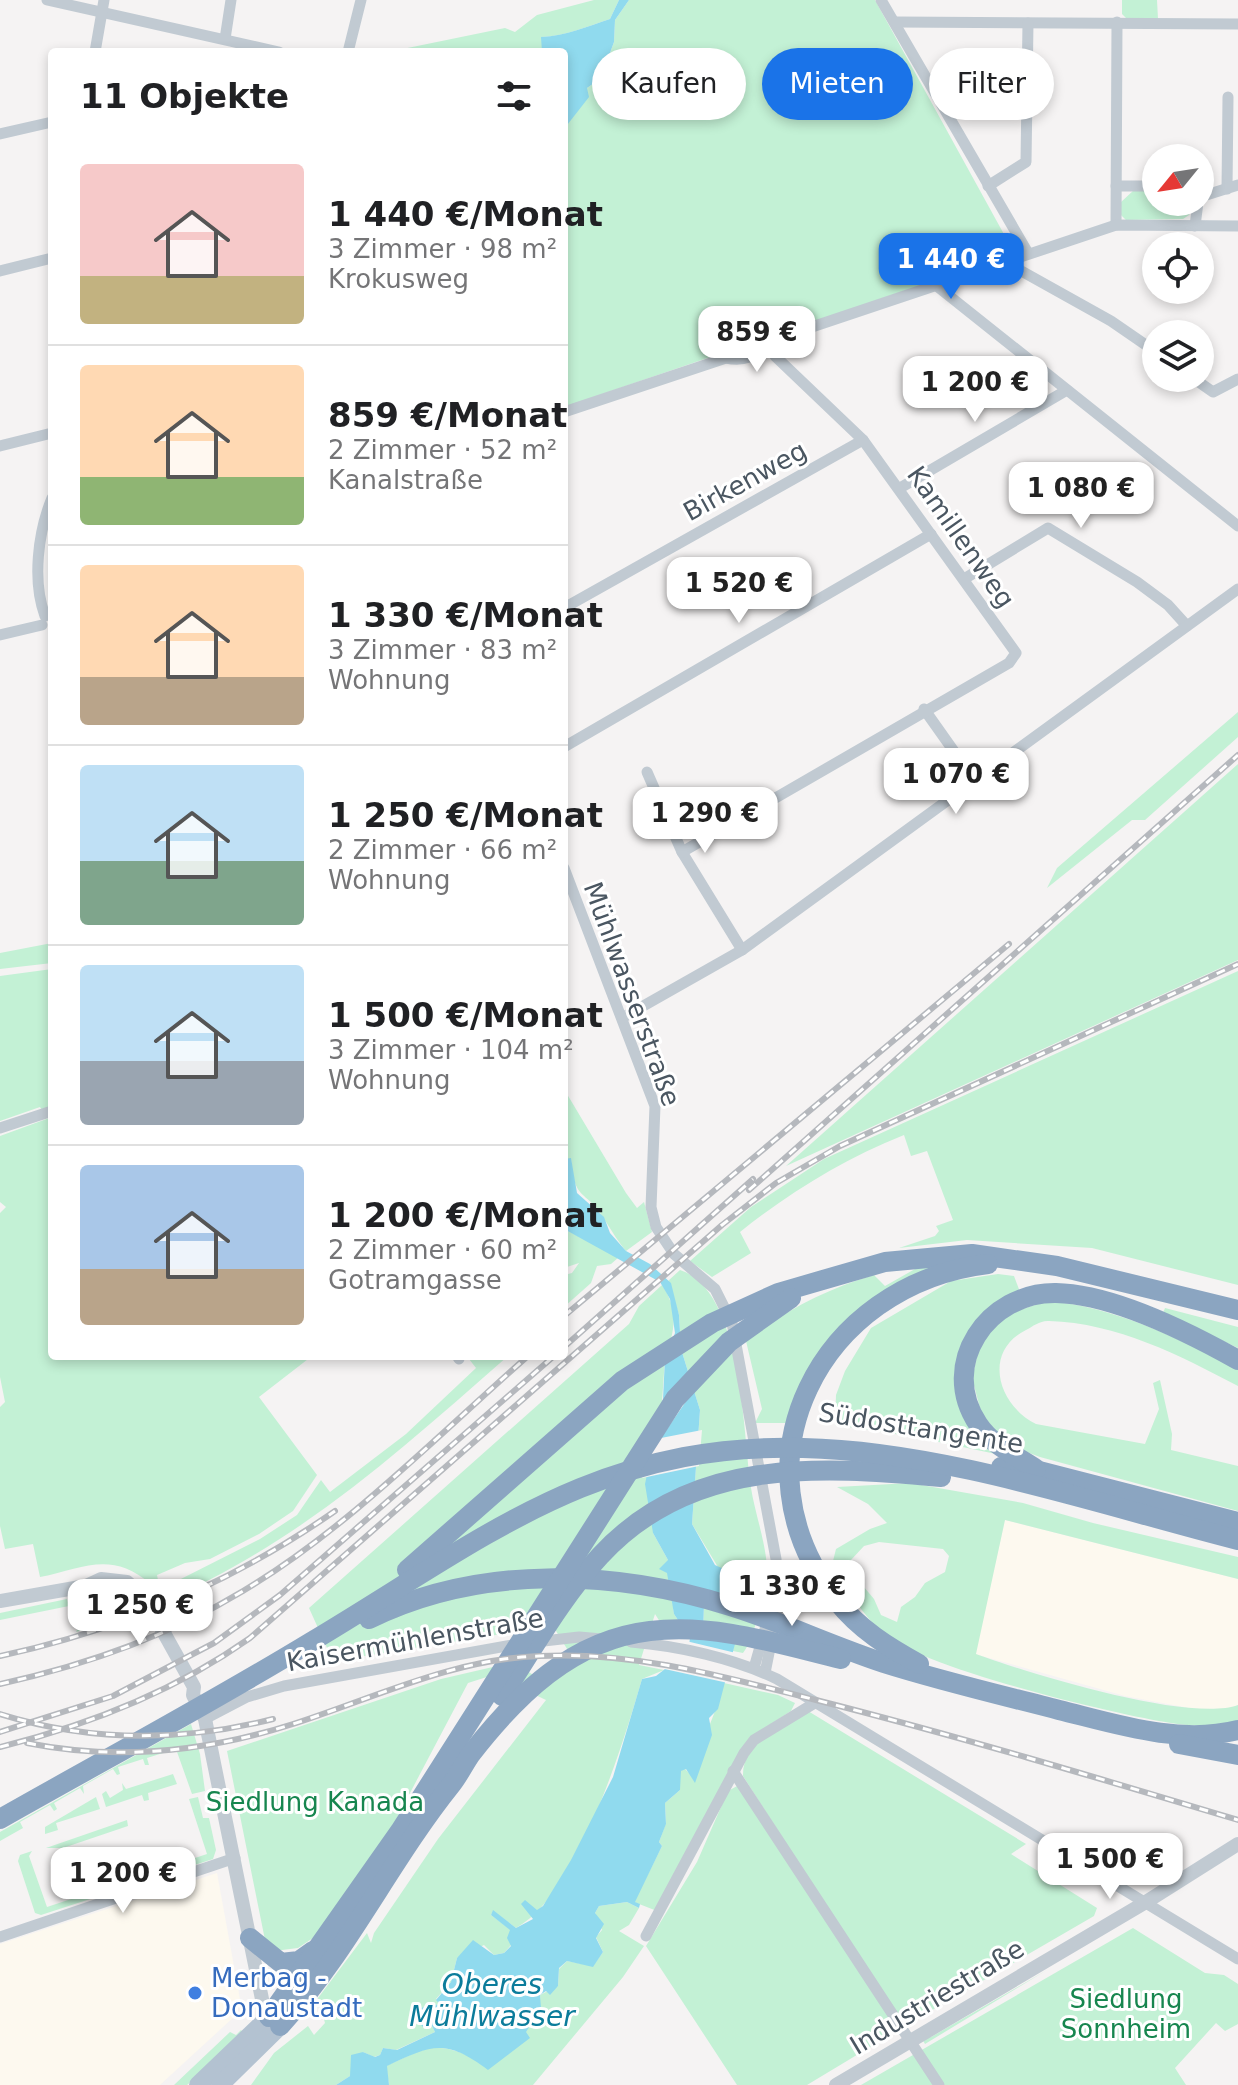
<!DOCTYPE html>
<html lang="de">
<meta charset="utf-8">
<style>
:root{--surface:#fff;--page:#f6f6f6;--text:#202124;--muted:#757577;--line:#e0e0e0;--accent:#1a73e8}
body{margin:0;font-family:"DejaVu Sans",sans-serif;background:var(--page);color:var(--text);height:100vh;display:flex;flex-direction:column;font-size:30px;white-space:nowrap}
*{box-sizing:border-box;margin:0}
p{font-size:26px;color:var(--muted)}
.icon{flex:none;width:44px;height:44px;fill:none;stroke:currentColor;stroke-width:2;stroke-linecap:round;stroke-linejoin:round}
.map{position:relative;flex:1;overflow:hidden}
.drawer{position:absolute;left:48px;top:48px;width:520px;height:1312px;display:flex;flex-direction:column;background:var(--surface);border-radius:8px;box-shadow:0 4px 12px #0003}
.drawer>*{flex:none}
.hud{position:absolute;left:592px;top:48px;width:526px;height:72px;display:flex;gap:16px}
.needle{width:52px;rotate:240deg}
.buttons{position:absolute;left:1142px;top:144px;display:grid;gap:16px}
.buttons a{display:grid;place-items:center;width:72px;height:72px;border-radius:50%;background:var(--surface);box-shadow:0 4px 12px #0003;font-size:40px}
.price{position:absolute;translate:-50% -68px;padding:0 18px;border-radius:16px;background:#fff;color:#222;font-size:26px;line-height:52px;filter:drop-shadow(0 2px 4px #0008)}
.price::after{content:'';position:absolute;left:50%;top:48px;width:24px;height:18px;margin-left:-12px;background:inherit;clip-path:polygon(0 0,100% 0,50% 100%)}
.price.on{background:var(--accent);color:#fff}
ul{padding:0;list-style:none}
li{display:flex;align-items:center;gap:24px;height:200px;padding:0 32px}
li+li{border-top:2px solid var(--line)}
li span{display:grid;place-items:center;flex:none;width:224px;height:160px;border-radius:8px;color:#555}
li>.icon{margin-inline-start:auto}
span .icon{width:96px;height:96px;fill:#fffc;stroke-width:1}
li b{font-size:34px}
h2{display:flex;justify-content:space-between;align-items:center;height:96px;padding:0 32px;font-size:34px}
.tag{padding:0 28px;border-radius:36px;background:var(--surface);box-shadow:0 4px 12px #0003;font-size:28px;line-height:72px}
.tag.on{background:var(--accent);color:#fff}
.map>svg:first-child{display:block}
</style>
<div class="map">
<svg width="1238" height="2085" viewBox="0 0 1238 2085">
<rect width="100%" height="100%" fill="#f5f3f3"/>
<g fill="#fdf9ef">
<path d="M 1005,1520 L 1238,1579 L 1238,1705 L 1226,1710 L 1200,1710 L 1125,1696 L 975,1654 Z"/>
<path d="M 217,1873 L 240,1999 L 234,2017 L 160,2085 L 0,2085 L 0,1944 Z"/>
</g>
<g fill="#c3f1d5" fill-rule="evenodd">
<path d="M 594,0 L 619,0 L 610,19 C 588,26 566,36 542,37 L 542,52 L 388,52 L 505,28 L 515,32 L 537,15 Z"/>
<path d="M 629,0 L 875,0 L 1011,247 L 1012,254 L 564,407 L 564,129 L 587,88 L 597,81 L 597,72 L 604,69 L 614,42 L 615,20 Z"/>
<path d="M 1122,0 L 1157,0 L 1158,19 L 1126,18 L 1122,14 Z"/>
<path d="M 1134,190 L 1156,190 L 1156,202 L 1193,202 L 1189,215 L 1183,219 L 1126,220 L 1119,213 L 1120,203 Z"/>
<path d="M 1238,712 L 1238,737 L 1145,820 L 1132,820 L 1047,888 L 1057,868 Z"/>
<path d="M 1238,764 L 1238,960 L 786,1166 Z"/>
<path d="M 52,943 L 52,963 L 0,969 L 0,953 Z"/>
<path d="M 52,969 L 52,1107 L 42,1110 L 40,1107 L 0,1121 L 0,976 Z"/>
<path d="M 1238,971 L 1238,1285 L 1092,1248 L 967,1240 L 899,1248 L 935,1236 L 939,1231 L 936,1226 L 953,1220 L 927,1151 L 911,1156 L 904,1135 C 844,1159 790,1192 740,1232 L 751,1253 L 712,1277 L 690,1261 L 751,1207 L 824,1159 Z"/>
<path d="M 564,1089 L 626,1193 L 637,1208 L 644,1202 L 652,1232 L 626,1251 C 617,1240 612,1231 604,1219 C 587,1189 574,1203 571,1159 L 564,1159 Z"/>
<path d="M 52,1117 L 52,1356 L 312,1356 L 259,1397 L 317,1475 L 293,1511 L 259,1534 L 210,1559 L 185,1563 L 157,1575 L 158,1580 L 151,1584 C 111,1550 84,1568 40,1577 L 33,1544 L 5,1549 L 0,1526 L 0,1407 L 5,1402 L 0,1377 L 0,1213 L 6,1207 L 0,1202 L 0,1136 Z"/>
<path d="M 564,1229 L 619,1257 L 611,1264 L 597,1266 L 591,1283 L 564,1307 L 564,1275 L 572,1273 L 579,1263 L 564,1268 Z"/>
<path d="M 959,1259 L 872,1300 L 793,1423 L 755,1423 L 762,1409 L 746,1341 C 785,1310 827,1289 874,1275 L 885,1286 L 915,1269 Z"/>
<path d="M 680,1270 C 743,1290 743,1434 751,1488 C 755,1514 769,1552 767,1578 C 766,1591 752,1644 743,1653 L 733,1651 L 734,1644 L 703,1634 L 704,1604 L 720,1594 L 736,1597 L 692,1524 L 700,1410 L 681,1349 L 679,1315 L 668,1281 Z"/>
<path d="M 998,1274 L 1014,1276 L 1020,1292 C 990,1305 970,1320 959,1351 L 996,1454 L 915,1437 L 835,1425 L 836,1395 L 845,1371 L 871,1328 L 951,1281 Z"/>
<path d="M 662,1285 C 679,1310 675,1331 665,1358 L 653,1533 L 668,1560 L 674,1614 L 690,1638 L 669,1636 L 655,1614 L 639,1665 L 664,1670 L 642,1679 C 623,1745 577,1895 516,1928 L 493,1911 L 491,1915 L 511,1930 L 511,1945 L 504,1953 L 494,1955 L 484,1945 L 457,1958 L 451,1982 L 436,1999 L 444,2008 L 430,2022 L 435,2032 L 396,2050 L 383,2048 L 380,2055 L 374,2057 L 363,2052 L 350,2076 L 336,2085 L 251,2085 L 274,2053 L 308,2026 L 314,2035 L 325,2023 L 318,1998 L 367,1933 L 371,1943 L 374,1933 L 438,1839 L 546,1700 L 493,1675 L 468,1683 L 391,1829 L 316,1936 L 298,1948 L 274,1951 L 265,1940 L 227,1751 L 441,1679 L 514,1662 L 548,1685 L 575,1662 L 553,1626 L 333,1661 L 309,1608 L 629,1324 L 639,1306 Z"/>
<path d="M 1047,1301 C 1117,1307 1176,1338 1238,1368 L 1238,1386 C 1179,1355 1117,1323 1049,1321 C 1041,1320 1033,1326 1026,1330 C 982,1352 998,1405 1036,1424 L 1145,1444 L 1159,1409 L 1153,1383 L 1160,1380 L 1172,1434 L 1171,1450 L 1238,1466 L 1238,1511 L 1040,1457 L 1013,1447 L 996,1432 L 981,1412 L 972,1378 L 980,1344 L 1005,1315 Z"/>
<path d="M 1165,1308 L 1238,1327 L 1238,1348 L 1163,1313 Z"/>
<path d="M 473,1356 L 508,1356 C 396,1454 298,1544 160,1603 L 160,1592 L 169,1585 L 260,1539 L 297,1515 L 321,1480 L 330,1492 L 406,1434 L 476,1368 L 469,1359 Z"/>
<path d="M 910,1483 L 1023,1503 L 1093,1523 L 1238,1557 L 1238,1579 L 1005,1520 L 976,1654 C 1028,1673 1189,1723 1238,1705 L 1238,1725 C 1216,1725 1193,1727 1171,1723 C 1117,1715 910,1666 878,1629 C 860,1610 845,1587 832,1565 L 836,1549 L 870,1529 L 887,1523 L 868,1504 L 837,1487 ZM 879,1542 L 943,1549 L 949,1556 L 945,1572 L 925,1583 L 915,1597 L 901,1607 L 897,1622 L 881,1615 L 874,1599 L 858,1580 L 851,1560 L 864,1546 Z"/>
<path d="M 67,1599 L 69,1606 L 0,1620 L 0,1613 Z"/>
<path d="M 101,1599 L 103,1610 L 111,1609 L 110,1600 L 131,1614 L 76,1632 L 91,1606 Z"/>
<path d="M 724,1683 L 778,1695 L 795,1703 L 791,1711 L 751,1737 L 657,1911 L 634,1902 L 662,1846 L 659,1842 L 666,1823 L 665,1803 L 680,1790 L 680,1771 L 685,1769 L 690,1774 C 701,1743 717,1712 724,1683 Z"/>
<path d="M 808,1711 L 1026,1844 L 1011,1854 L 1097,1908 L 1094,1916 L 903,2027 L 743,1776 C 742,1741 781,1728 808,1711 Z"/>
<path d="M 191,1724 L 200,1754 L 205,1791 L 192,1794 L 176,1749 L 147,1758 L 149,1765 L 145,1765 L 143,1759 L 118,1767 L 120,1774 L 117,1775 L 113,1769 L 83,1786 L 84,1794 L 80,1788 L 54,1803 L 57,1809 L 54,1811 L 50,1805 L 20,1822 L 23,1828 L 0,1841 L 0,1832 Z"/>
<path d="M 173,1774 L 177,1784 L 148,1793 L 149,1800 L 144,1801 L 142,1795 L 106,1807 L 102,1794 L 106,1791 L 110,1798 L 123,1790 L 122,1783 L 126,1789 Z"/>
<path d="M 739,1785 L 896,2025 L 895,2032 L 807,2085 L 737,2085 L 646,1946 L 697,1862 L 728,1791 Z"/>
<path d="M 96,1797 L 100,1809 L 56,1823 L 58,1830 L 45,1834 L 45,1827 Z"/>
<path d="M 198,1797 L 203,1818 L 209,1818 L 216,1850 L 213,1859 L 41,1915 L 35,1913 L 18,1861 L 20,1855 L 32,1851 L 29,1856 L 47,1907 L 207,1854 L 189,1799 Z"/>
<path d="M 127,1820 L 128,1826 L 63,1848 L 46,1848 Z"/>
<path d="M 627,1902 L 639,1908 L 629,1925 L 619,1931 L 644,1946 L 623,1977 L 533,2085 L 389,2085 L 386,2066 C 424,2049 433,2039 473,2058 C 500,2045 543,2032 540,1995 L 558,1986 L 559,1969 L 567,1961 L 593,1966 L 603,1952 L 596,1937 L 602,1930 L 595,1913 L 599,1906 Z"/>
<path d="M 1133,1928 L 1205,1973 L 1224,1975 L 1238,1984 L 1238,2024 L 1225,2031 L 1216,2023 L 1175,2068 L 1186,2085 L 861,2085 Z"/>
<path d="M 1047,1970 L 925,2044 L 921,2037 L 926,2034 L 931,2037 Z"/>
<path d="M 241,2030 L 245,2035 L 187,2085 L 174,2085 L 230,2032 L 236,2035 Z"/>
</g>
<g fill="#90daee">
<path d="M 619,0 L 629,0 L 615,20 L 614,42 L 604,69 L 597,72 L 597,81 L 587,88 L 589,97 L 564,129 L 564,52 L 542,52 L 541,37 C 566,36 588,26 610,19 Z"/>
<path d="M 571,1158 L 577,1193 L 604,1217 L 610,1233 L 626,1251 L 650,1264 L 671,1283 L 679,1315 L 681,1349 L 700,1410 L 692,1524 L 715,1565 L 728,1571 L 737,1598 L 720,1594 L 704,1604 L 703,1634 L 735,1644 L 718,1709 L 709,1718 L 712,1735 L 695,1783 L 686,1769 L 681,1771 L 680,1790 L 665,1803 L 666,1824 L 659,1842 L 662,1846 L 635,1902 L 640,1904 L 639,1908 L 627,1902 L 599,1906 L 595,1913 L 604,1924 L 596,1938 L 603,1952 L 593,1967 L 567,1961 L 559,1968 L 558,1986 L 550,1995 L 546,1991 L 540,1995 L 541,2008 L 526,2032 L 530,2038 L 488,2070 C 445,2038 432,2045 387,2066 L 389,2085 L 336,2085 L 350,2076 L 351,2055 L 363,2052 L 375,2057 L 380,2055 L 383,2048 L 397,2050 L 435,2032 L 430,2022 L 423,2027 L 410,2013 L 433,2003 L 443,2008 L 436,2000 L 451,1982 L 457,1958 L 473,1940 L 494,1955 L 504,1953 L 511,1946 L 507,1938 L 510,1930 L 491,1915 L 493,1910 L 516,1928 L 533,1919 L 521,1904 L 525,1900 L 537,1910 L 543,1906 L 571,1860 L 613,1777 L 642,1679 L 656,1676 L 688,1651 L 690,1638 L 674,1614 L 667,1573 L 659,1569 L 668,1560 L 653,1533 L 645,1484 L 663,1399 L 665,1358 L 675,1333 L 670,1299 L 660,1282 L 564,1229 L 564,1159 Z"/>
</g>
<g fill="#f5f3f3">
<path d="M 691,1394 L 661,1438 L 702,1430 L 699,1466 L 642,1478 L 655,1416 Z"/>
<path d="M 686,1641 L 736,1653 L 728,1683 L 660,1668 L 684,1649 Z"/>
</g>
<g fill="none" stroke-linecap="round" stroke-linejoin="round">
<g stroke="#c1cad2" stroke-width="11">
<path d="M 47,0 L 279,52"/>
<path d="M 881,0 L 1028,253"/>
<path d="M 896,22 L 1238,24"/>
<path d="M 225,39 L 231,0"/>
<path d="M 95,52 L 104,0"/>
<path d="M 348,52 L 361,0"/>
<path d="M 0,134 L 52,122"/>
<path d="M 988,186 L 1026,162 L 1028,23"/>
<path d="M 1116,186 L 1156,186"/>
<path d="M 1227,189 L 1228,97"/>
<path d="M 1200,197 L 1238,185"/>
<path d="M 1116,225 L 1117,22"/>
<path d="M 1195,226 L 1198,202"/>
<path d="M 1007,263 L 1111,321 L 1156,352"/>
<path d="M 0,271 L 52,258"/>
<path d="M 938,287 L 1238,526"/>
<path d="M 726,358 C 754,364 762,347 785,336 L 1116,225 L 1238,226"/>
<path d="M 1193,378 L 1213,392 L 1238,379"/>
<path d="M 564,412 L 726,358 C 739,346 753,342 771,343"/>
<path d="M 0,446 L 52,433"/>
<path d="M 900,488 L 1067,390"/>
<path d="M 964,579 L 1048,528 L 1137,582 L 1168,605 L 1187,626"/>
<path d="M 564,608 L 863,440"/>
<path d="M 45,616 C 32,581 38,532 52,498"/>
<path d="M 0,635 L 42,625"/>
<path d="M 924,709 L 975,781"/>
<path d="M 564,747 L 931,534"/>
<path d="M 647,772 L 682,852 L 742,950"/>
<path d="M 682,852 L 1009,663 L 1016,653 L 863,440 L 775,356 L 771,343"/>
<path d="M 564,868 L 655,1106 L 651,1207 L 656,1227 L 674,1254 L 715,1289 L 732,1323 L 776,1559 L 779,1603 L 765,1673"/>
<path d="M 622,1018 L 742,950 L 1238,589"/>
<path d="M 0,1128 L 52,1111"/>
<path d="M 457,1356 L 459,1359"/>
<path d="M 535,1642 L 579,1637 L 602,1639"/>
<path d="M 631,1642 C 679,1646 733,1658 777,1679 L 1238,1959"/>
<path d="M 754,1668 L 769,1615"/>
<path d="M 205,1719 L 247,1697 L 284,1686 L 518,1644"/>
<path d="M 733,1771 L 939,2085"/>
<path d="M 646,1936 L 744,1753 L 754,1740 L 813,1704"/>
<path d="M 0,1937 L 235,1858"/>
</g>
<g stroke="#c1cad2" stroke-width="14">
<path d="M 86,1586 C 116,1594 127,1585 145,1617"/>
<path d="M 0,1601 L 86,1586 L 101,1579 L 127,1582 L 144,1597 L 194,1687 L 193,1695 L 205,1719 L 264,2009 L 274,2021"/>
<path d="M 836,2085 L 1146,1902 L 1238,1844"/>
</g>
<g stroke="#b3c2d1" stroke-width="18">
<path d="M 198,2085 L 269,2017"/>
<path d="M 220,2085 L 280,2026"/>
</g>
<g stroke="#8ba5c1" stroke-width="20">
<path d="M 1001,1467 L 1039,1471 L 1238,1522"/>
<path d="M 1036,1469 C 1015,1455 992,1445 978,1424 C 938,1364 988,1292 1056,1293 C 1113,1294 1188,1332 1238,1360"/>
<path d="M 407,1570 L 622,1381 L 712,1323 L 778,1293 L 885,1262 L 972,1254 L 1057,1266 L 1238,1310"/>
<path d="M 369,1619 C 480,1564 615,1570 730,1606 C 782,1622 832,1646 884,1663 C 941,1681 1001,1695 1059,1710 C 1116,1724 1179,1745 1238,1730"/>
<path d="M 919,1664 C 888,1647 859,1629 837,1601 C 727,1463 820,1284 988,1264"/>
<path d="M 502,1696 C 533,1649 562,1597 600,1556 C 691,1457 818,1466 941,1477"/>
<path d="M 1179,1744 L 1238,1755"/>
<path d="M 0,1819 C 104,1760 209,1704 311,1642 C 479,1542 595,1442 803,1448 C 945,1451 1100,1505 1238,1540"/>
<path d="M 250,1938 L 281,1963 L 299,1961 L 313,1951"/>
<path d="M 269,2017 L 400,1831 L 675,1399 L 729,1342 L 791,1298"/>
<path d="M 280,2026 C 347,1953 390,1861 451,1785 C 459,1775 464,1764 471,1754 C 517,1695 572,1640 650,1631 C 714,1623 779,1644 841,1659"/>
</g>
<g stroke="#b5b8bd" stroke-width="6">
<g id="rail">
<path d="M 749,1190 L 1238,755"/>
<path d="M 564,1316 L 1009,944"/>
<path d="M 564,1347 L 753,1179"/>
<path d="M 0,1656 C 121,1630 233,1582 335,1511"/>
<path d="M 0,1684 C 86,1665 167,1637 243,1591 C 346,1530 438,1435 528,1356"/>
<path d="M 0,1714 C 90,1742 182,1742 273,1719"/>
<path d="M 0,1732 L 113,1696 L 214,1643 L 280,1595 L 554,1356"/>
<path d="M 27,1743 C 117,1761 206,1752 293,1724 C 374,1698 453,1659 539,1656 C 635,1651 725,1677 816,1700 C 958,1736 1098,1778 1238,1820"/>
<path d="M 0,1747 C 89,1725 175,1691 250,1638 L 722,1225 L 776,1183 L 840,1146 L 1238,964"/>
</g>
</g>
<use href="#rail" stroke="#fff" stroke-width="3" stroke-dasharray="9" stroke-linecap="butt"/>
</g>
<circle fill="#3f7fe0" stroke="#fff" stroke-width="3" cx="195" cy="1993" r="8"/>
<g text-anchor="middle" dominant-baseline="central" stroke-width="6" stroke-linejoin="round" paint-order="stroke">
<g font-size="26" fill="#4a5661" stroke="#fff">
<text transform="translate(745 481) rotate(-29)">Birkenweg</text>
<text transform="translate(961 537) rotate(55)">Kamillenweg</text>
<text transform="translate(632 994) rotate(70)">Mühlwasserstraße</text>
<text transform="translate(921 1428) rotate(9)">Südosttangente</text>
<text transform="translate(415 1640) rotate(-10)">Kaisermühlenstraße</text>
<text transform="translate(937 1997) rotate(-31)">Industriestraße</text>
</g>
<g font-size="26" fill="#17864f" stroke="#fff">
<text x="315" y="1802">Siedlung Kanada</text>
<text x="1126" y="1999">Siedlung<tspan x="1126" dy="30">Sonnheim</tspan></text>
</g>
<g font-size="26" fill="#366cbe" stroke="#fff" text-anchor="start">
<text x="211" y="1978">Merbag -<tspan x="211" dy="30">Donaustadt</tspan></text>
</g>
<g font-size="28" font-style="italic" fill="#0c7c9b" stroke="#fff">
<text x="492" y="1984">Oberes<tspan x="492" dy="32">Mühlwasser</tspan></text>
</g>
</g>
</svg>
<div class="buttons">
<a><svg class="needle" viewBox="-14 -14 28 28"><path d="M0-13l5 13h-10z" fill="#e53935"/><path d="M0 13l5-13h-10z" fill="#757577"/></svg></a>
<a><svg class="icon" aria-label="locate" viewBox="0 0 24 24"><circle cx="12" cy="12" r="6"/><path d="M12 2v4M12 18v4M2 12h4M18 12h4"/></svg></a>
<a><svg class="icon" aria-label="layers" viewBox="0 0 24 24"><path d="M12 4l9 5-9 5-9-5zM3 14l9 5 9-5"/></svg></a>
</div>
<b class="price on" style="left:951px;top:301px">1 440 €</b>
<b class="price" style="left:757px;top:374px">859 €</b>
<b class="price" style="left:975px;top:424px">1 200 €</b>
<b class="price" style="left:1081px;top:530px">1 080 €</b>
<b class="price" style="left:739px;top:625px">1 520 €</b>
<b class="price" style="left:956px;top:816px">1 070 €</b>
<b class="price" style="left:705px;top:855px">1 290 €</b>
<b class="price" style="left:792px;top:1628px">1 330 €</b>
<b class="price" style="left:140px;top:1647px">1 250 €</b>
<b class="price" style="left:1110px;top:1901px">1 500 €</b>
<b class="price" style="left:123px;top:1915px">1 200 €</b>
<div class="hud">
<a class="tag">Kaufen</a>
<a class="tag on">Mieten</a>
<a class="tag">Filter</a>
</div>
<section class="drawer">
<h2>11 Objekte<svg class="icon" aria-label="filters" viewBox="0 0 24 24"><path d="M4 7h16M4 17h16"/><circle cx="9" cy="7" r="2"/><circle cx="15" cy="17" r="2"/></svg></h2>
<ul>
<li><span style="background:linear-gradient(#f6c9c9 70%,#c2b280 0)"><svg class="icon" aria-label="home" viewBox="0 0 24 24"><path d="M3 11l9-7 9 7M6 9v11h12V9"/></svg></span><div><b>1 440 €/Monat</b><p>3 Zimmer · 98 m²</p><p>Krokusweg</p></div></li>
<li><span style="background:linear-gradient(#ffd9b3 70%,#8fb573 0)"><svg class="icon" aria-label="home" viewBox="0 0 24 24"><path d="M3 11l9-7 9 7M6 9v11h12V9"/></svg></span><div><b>859 €/Monat</b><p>2 Zimmer · 52 m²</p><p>Kanalstraße</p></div></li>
<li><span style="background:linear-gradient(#ffd9b3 70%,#b9a48a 0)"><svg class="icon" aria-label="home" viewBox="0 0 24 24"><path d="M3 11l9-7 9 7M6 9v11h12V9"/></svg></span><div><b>1 330 €/Monat</b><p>3 Zimmer · 83 m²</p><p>Wohnung</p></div></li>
<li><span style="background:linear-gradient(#bfe0f5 60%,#7fa58c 0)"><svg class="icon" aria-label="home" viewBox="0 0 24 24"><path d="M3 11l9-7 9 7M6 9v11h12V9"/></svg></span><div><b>1 250 €/Monat</b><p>2 Zimmer · 66 m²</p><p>Wohnung</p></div></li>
<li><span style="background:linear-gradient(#bfe0f5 60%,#9aa5b1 0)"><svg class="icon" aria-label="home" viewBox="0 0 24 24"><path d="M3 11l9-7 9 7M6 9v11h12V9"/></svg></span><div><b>1 500 €/Monat</b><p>3 Zimmer · 104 m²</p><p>Wohnung</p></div></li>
<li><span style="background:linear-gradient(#a9c7e8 65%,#b9a48a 0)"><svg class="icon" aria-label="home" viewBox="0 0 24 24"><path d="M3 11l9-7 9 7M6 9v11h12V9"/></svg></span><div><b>1 200 €/Monat</b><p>2 Zimmer · 60 m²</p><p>Gotramgasse</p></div></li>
</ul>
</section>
</div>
